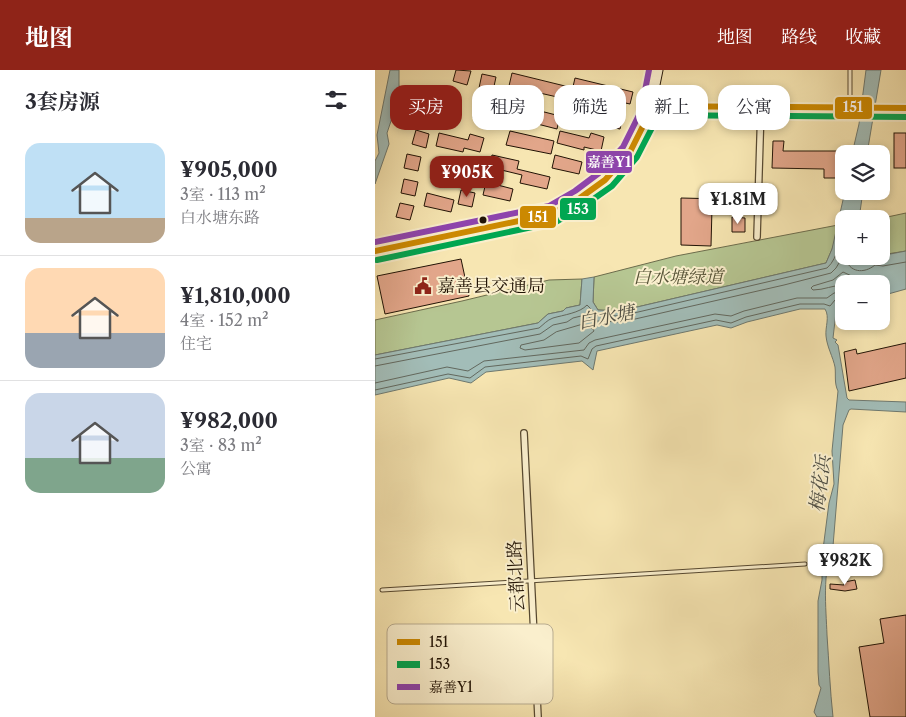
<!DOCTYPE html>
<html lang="zh">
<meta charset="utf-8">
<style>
:root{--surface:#fff;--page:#f7f7f7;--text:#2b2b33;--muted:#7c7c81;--line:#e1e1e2;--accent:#8f2418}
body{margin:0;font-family:"Libre Caslon Text","Noto Serif SC",serif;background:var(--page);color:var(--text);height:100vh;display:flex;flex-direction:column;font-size:19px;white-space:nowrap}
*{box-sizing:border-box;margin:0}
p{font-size:16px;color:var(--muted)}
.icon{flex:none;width:28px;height:28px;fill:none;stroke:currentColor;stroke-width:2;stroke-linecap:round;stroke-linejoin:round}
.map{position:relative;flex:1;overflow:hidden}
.side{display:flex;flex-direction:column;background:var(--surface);width:375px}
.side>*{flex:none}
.top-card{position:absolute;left:15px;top:15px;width:440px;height:45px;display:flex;gap:10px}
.tools{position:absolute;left:460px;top:75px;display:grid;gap:10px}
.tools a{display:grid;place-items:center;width:55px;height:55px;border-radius:10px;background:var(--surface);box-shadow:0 2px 8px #0003;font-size:25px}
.price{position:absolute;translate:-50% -42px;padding:0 11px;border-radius:10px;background:#fff;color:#222;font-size:16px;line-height:32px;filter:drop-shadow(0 1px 2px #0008)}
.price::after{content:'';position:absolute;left:50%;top:30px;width:15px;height:11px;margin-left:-8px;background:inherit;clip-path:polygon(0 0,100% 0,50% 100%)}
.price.current{background:var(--accent);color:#fff}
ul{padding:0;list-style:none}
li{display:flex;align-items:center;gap:15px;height:125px;padding:0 25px}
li+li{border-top:1px solid var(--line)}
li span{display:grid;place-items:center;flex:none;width:140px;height:100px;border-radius:15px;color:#555}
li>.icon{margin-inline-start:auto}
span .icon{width:60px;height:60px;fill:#fffc;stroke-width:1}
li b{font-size:21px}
h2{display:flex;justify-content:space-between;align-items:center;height:60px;padding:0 25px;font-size:21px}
.chip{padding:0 18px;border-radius:15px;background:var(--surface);box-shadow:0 2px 8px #0003;font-size:18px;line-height:45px}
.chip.current{background:var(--accent);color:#fff}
header{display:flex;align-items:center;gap:30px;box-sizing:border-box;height:70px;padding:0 25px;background:var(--accent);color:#fff}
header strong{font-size:24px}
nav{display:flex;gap:28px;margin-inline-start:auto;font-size:18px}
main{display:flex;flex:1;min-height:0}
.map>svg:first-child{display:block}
</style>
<header>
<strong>地图</strong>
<nav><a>地图</a><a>路线</a><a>收藏</a></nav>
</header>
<main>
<section class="side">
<h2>3套房源<svg class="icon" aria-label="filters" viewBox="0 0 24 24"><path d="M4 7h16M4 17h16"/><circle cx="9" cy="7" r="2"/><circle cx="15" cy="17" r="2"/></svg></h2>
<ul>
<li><span style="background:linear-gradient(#bfe0f5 75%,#b9a48a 0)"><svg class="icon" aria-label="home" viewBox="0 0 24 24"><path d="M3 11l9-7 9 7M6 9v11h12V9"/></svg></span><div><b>¥905,000</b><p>3室 · 113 m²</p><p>白水塘东路</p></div></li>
<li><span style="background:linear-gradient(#ffd9b3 65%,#9aa5b1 0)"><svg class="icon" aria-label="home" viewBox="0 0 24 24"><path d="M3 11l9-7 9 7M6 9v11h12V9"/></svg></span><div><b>¥1,810,000</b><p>4室 · 152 m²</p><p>住宅</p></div></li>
<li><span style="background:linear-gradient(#c9d6e8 65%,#7fa58c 0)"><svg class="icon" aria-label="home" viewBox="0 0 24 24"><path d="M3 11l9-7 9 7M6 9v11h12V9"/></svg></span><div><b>¥982,000</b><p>3室 · 83 m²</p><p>公寓</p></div></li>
</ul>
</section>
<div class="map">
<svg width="531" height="647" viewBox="0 0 531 647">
<rect width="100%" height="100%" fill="#f7e6b2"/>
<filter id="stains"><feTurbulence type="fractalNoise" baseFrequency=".004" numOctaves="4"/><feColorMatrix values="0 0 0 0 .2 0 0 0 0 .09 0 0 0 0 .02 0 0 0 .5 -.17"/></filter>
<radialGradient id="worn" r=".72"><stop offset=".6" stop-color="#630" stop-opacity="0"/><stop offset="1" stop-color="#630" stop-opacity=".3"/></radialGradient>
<g fill="#b6c692" stroke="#6c6c4c">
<path d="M 531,143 L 531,181 L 506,185 L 506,149 L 503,149 Z"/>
<path d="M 463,155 L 458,177 L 451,193 L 245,241 L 223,240 L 218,232 L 219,207 L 301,186 Z"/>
<path d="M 207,209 L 205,235 L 191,238 L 188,241 L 173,244 L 163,253 L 0,285 L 0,250 L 87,231 L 174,210 Z"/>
</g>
<g fill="#a2bdb8" stroke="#6e7970">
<path d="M 15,0 L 24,0 L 24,16 C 39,25 59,19 73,30 L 68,42 L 61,41 L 49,35 L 22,33 L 12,63 L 14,74 L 0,114 L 0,91 L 4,83 L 2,65 Z"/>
<path d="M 491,0 L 506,0 L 492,84 L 477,84 L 484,54 Z"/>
<path d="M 470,121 L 488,121 L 484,149 L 469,149 L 469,186 L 480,186 L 484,190 L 531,181 L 531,219 L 506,226 L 506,214 L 469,214 L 469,233 L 462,234 L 458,268 L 462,270 L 460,272 L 463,275 L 472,328 L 474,330 L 531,332 L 531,342 L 476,339 L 474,340 L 468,355 L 458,476 C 447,503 451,537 452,565 C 454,593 455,620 458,647 L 442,647 L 439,642 L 446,618 L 444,615 L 443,602 L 443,531 L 447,510 L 447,487 L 454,433 L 459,414 L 457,381 L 463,321 C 459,313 461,305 460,297 C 458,287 452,277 451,266 C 450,257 455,247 450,239 L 425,239 L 372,252 L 356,258 L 342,255 L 222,281 L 218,300 L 207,291 L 111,302 L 96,313 L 74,308 L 0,325 L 0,285 L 163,253 L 173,244 L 188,241 L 191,238 L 205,235 L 207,209 L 219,207 L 218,232 L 223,240 L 245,241 L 451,193 L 457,179 Z"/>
</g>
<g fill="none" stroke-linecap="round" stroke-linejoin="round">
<g stroke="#62685e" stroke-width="1">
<path d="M 469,215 C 458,215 449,220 438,220 L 436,218 L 438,216 L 458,210 L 468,202 L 481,208 L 494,207 L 495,210 L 492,214"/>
<path d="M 209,254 L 218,259 L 219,261 L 204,273 L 150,280 L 145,278 L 146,275 L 169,270 L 181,262 Z"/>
<path d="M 0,289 L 164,258 C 168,255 172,250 178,248 C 188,245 205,243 212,235 L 222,245 L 246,246 L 452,198 C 464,188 466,164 469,150"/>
<path d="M 0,296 L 165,264 L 178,255 L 192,252 L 198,248 L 210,245 L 221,251 L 247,252 L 409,215 L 456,203 L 461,198 L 468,186 L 470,187 C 474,203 489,204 500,195 L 508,196 L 531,192"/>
<path d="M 0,313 L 72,297 L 93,301 L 109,291 L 209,280 L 214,273 L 220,270 L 340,244 L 356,246 L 369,241 L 422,228 L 452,228 L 459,223 L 469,222"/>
<path d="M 0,320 L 73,304 L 95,308 L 110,297 L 206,286 L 213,289 L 217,279 L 221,276 L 341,250 L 356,253 L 371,247 L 425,234 L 449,234 L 455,236 L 460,230 L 469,228"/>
</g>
</g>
<g fill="#e2a68a" stroke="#211305">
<path d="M 81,0 L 96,1 L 92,15 L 78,11 Z"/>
<path d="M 137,3 L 194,17 L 191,29 L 134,16 Z"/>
<path d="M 107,4 L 121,7 L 118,21 L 104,18 Z"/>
<path d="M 200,8 L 258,22 L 255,34 L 197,21 Z"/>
<path d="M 130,32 L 185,46 L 182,59 L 127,45 Z"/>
<path d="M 101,34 L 115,37 L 111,51 L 98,48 Z"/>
<path d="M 199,35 L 213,38 L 209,53 L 195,49 Z"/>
<path d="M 221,40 L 248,46 L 245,59 L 218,53 Z"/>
<path d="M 41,60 L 54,64 L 51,78 L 37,74 Z"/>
<path d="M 135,61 L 179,71 L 176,84 L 131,75 Z"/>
<path d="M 185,61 L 214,68 L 216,63 L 229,67 L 226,81 L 209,77 L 209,80 L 182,73 Z"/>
<path d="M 64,63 L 93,70 L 95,64 L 109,68 L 105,82 L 89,78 L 88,82 L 61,76 Z"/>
<rect x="519" y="63" width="12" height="35"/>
<path d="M 398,71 L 409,71 L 408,81 L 463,81 L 463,108 L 449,108 L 449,99 L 397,98 Z"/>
<path d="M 32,84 L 46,87 L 43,101 L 29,98 Z"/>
<path d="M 117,85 L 144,91 L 142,99 L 175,107 L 172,119 L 145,113 L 147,105 L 114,97 Z"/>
<path d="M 180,85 L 207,92 L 204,104 L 177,98 Z"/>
<path d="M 59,92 L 92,99 L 94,93 L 108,96 L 105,110 L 87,106 L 85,113 L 56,106 Z"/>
<path d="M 29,109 L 43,112 L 40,126 L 26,123 Z"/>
<path d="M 111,112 L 138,119 L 135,131 L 108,125 Z"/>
<path d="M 86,120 L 100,123 L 97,137 L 83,134 Z"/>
<path d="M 52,123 L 79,130 L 76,142 L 49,136 Z"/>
<path d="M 306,128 L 348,129 L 348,139 L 337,138 L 336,176 L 306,175 Z"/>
<path d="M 25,133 L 39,136 L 35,150 L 21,147 Z"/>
<path d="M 357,147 L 370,148 L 370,162 L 357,162 Z"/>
<path d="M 86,189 L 94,226 L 10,244 L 2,206 Z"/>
<path d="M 531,273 L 531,308 L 474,321 L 469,282 L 481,279 L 482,284 Z"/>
<path d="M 480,510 L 482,519 L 470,521 L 455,519 L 455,514 L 469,515 L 469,512 Z"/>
<path d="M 531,545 L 531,647 L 495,647 L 484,577 L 509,573 L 505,549 Z"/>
</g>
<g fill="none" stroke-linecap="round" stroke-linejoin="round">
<g stroke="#564830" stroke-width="5">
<g id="lane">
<path d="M 475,37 L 475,0"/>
<path d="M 7,520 L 430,494"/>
</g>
</g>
<g stroke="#564830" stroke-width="8">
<g id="street">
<path d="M 276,36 L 531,38"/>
<path d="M 382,167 L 386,37"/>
<path d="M 149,363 L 163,647"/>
</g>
</g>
<g stroke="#211305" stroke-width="11">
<path id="secondary" d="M 0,181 L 177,144 L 205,128 L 230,110 L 255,82 L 274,44 L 283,0"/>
</g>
<use href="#lane" stroke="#faefcd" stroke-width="3"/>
<use href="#street" stroke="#faefcd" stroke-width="5.5"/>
<use href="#secondary" stroke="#faefcd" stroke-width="9"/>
<g stroke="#faefcd" stroke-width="10">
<g id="bus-1">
<path d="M 276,36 L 531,38"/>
<path d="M 0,181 L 177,144 L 205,128 L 230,110 L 255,82 L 274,44 L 276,36"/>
</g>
</g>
<g stroke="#faefcd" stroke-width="10">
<g id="bus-2">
<path d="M 276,45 L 531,47"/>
<path d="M 2,190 L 181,152 L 210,135 L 237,116 L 262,87 L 282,48 L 284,38"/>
</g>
</g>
<g stroke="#faefcd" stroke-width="10">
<path id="bus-3" d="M 0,172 L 174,136 L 200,121 L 224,103 L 248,77 L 266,41 L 274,0"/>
</g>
<use href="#bus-1" stroke="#cc8901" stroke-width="6"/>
<use href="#bus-2" stroke="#00a651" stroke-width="6"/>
<use href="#bus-3" stroke="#8e44ad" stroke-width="6"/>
</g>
<defs>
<g id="civic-bare" transform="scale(1.35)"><path d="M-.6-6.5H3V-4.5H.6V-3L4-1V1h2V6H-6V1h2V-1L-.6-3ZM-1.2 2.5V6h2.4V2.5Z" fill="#8f2418" stroke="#faefcd" stroke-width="2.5" paint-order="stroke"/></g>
</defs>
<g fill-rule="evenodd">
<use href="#civic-bare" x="48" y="216"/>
</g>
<circle fill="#211305" stroke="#faefcd" stroke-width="2" cx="108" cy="150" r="4.5"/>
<g text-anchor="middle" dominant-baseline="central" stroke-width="4" stroke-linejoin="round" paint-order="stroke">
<g font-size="18" font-style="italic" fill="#555236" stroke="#faefcd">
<text x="303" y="207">白水塘绿道</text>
</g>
<g font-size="18" fill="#211305" stroke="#faefcd" text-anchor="start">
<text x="62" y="216">嘉善县交通局</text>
</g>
<g font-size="18" fill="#211305" stroke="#faefcd">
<text transform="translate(141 506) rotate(-93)">云都北路</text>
</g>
<g font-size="19" font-style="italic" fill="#4e4e44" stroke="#faefcd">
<text transform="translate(231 247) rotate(-11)">白水塘</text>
<text transform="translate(445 414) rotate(-83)">梅花浜</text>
</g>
</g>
<rect x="12" y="554" width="166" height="80" rx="8" fill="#faefcd" stroke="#b9ad91" stroke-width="1"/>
<rect x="22" y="569" width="23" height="6" fill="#cc8901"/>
<rect x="22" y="591" width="23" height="7" fill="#00a651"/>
<rect x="22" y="614" width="23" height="6" fill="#8e44ad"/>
<g font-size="14" fill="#211305">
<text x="54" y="577">151</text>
<text x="54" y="599">153</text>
<text x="54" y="622">嘉善Y1</text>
</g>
<g stroke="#faefcd" stroke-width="2">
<rect x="459" y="26" width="39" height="24" rx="5" fill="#cc8901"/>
<rect x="210" y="80" width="48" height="24" rx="5" fill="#8e44ad"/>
<rect x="184" y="127" width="38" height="24" rx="5" fill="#00a651"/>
<rect x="144" y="135" width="38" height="24" rx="5" fill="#cc8901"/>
</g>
<g font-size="14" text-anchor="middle" font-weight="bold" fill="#fff">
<text x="478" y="42">151</text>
<text x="234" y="97">嘉善Y1</text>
<text x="203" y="144">153</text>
<text x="163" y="152">151</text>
</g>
<rect width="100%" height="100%" filter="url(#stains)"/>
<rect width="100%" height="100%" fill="url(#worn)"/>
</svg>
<div class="tools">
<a><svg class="icon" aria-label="layers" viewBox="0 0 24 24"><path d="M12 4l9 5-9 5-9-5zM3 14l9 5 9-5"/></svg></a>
<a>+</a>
<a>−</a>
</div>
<b class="price current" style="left:92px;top:128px">¥905K</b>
<b class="price" style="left:363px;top:155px">¥1.81M</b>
<b class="price" style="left:470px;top:516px">¥982K</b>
<div class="top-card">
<a class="chip current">买房</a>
<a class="chip">租房</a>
<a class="chip">筛选</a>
<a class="chip">新上</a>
<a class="chip">公寓</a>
</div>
</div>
</main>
